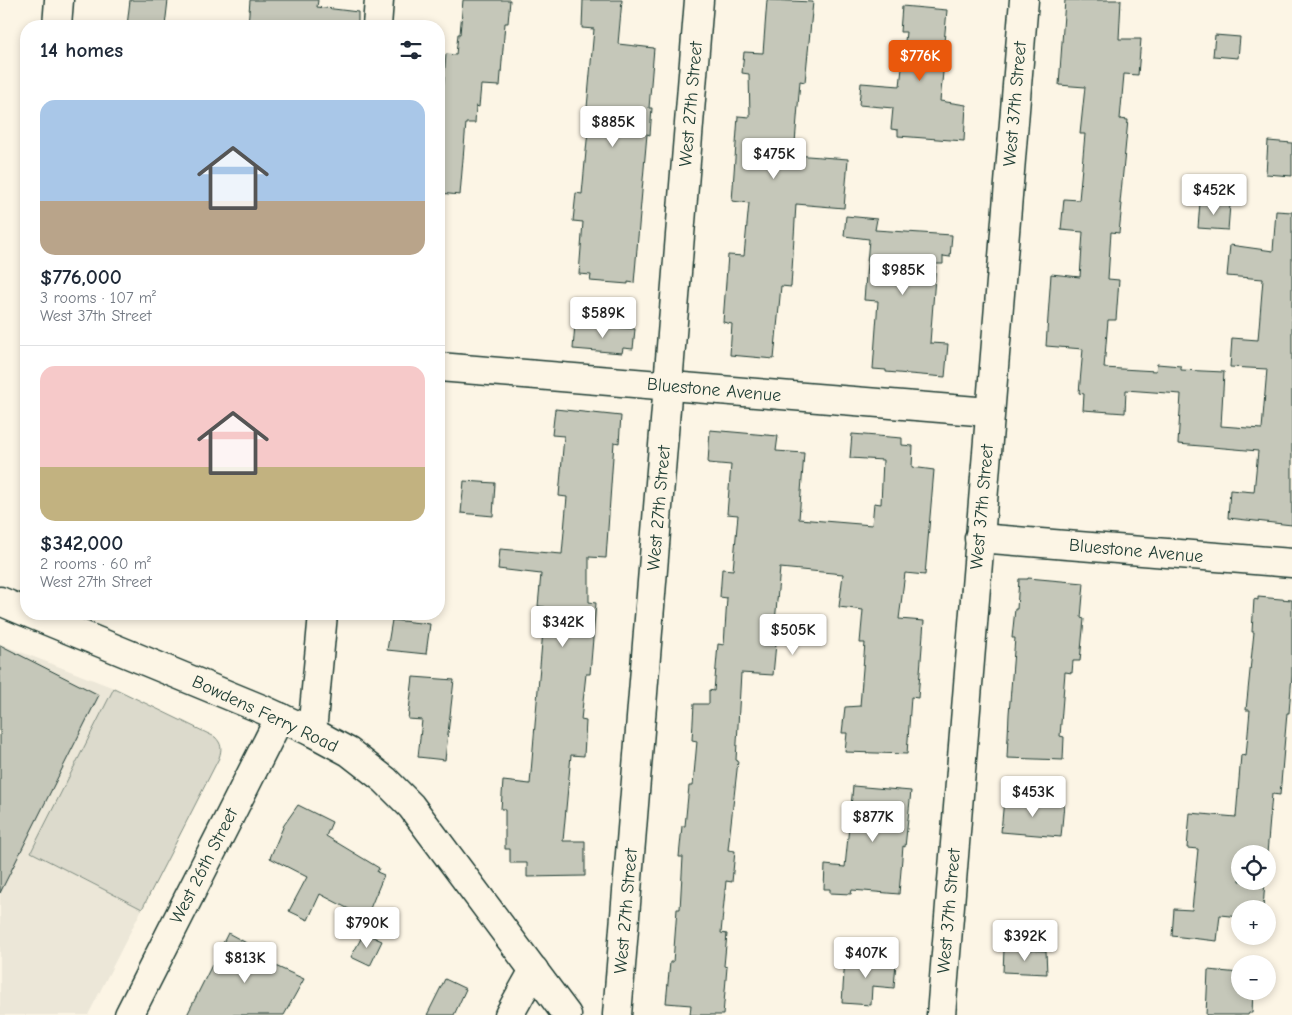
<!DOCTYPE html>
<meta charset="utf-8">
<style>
:root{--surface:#fff;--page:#f2f2f3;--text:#1f2937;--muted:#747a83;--line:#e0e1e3;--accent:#ea580c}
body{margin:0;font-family:"Comic Neue",sans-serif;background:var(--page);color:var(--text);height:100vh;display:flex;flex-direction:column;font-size:19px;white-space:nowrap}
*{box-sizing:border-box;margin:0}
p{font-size:16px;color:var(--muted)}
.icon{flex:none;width:28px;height:28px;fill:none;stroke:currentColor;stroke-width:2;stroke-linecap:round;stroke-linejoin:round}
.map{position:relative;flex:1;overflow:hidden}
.sheet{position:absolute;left:20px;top:20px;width:425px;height:600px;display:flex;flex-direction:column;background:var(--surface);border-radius:20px;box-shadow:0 2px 8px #0003}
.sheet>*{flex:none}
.controls{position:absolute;left:1231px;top:845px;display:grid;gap:10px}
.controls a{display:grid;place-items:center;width:45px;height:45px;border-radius:50%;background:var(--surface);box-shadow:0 2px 8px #0003;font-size:25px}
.price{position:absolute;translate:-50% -42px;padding:0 11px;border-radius:5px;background:#fff;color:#222;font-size:16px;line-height:32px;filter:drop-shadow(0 1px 2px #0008)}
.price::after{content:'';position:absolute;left:50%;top:30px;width:15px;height:11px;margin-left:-8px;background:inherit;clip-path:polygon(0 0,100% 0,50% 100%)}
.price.selected{background:var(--accent);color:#fff}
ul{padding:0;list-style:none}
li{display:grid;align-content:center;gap:10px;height:265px;padding:0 20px}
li+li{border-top:1px solid var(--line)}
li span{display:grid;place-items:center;height:155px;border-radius:15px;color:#555}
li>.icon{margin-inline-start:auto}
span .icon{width:90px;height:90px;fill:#fffc;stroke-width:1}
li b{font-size:21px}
h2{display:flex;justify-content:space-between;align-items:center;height:60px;padding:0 20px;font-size:21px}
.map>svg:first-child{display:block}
</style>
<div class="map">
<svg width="1292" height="1015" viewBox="0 0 1292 1015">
<rect width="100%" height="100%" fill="#fcf5e5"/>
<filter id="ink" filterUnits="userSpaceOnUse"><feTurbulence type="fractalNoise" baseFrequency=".02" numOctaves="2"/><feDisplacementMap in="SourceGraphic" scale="10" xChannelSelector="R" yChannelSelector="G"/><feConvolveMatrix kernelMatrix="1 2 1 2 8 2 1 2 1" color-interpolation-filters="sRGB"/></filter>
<g filter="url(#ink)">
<path fill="#ece7d8" d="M 0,644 L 114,688 L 31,852 L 142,909 L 88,1015 L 0,1015 Z"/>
<path fill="#dcdacc" stroke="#7e8c80" d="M 114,688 L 215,737 C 222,744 222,749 219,758 L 142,909 L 31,852 Z"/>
<g fill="#c5c7b9" stroke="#1f3d34">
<path d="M 130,0 L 168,0 L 165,26 L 127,26 Z"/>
<path d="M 250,0 L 318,0 L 317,7 L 358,12 L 358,26 L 248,26 Z"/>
<path d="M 463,0 L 510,0 L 508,23 L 505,23 L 500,86 L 481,85 L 479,107 L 476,106 L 475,123 L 466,123 L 460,195 L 439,193 L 439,91 L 443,91 L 446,54 L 456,55 L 458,34 L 460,34 Z"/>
<path d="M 583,0 L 622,0 L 618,44 L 654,48 L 649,108 L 652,108 L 650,135 L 647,134 L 634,283 L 628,282 L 628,284 L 590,281 L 591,275 L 579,274 L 583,222 L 573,221 L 576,193 L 582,194 L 588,130 L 585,130 L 594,29 L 582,28 Z"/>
<path d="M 767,0 L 813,2 L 805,82 L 800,81 L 794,155 L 848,159 L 844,208 L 796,204 L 791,287 L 781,286 L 774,359 L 730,355 L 732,324 L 723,322 L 728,255 L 744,256 L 749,203 L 732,201 L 738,116 L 750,117 L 749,74 L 742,73 L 744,52 L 763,53 Z"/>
<path d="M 1065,0 L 1121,0 L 1119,39 L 1141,39 L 1138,75 L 1124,74 L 1120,119 L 1128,120 L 1120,203 L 1122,204 L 1119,233 L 1111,232 L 1108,279 L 1119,280 L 1116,320 L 1108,320 L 1104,368 L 1156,371 L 1157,364 L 1181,366 L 1181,370 L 1224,372 L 1221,426 L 1262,429 L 1267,369 L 1230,367 L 1232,338 L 1258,340 L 1263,279 L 1227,276 L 1230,245 L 1273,251 L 1276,211 L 1292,212 L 1292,525 L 1228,518 L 1230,490 L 1254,492 L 1258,451 L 1178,444 L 1181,394 L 1126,390 L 1125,413 L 1083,410 L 1084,394 L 1079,393 L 1083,349 L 1046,346 L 1051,274 L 1080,277 L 1083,232 L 1061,230 L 1064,199 L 1079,200 L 1085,134 L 1080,134 L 1085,87 L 1059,85 Z"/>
<path d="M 902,6 L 947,10 L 944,43 L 946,44 L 940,101 L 966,105 L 964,141 L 898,136 L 898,130 L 891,129 L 893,108 L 859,105 L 861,83 L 900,86 L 906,32 L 900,32 Z"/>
<path d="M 1215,35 L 1240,37 L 1238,58 L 1213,56 Z"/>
<path d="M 1268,141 L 1292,143 L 1292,176 L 1266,174 Z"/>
<path d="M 1200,202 L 1230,205 L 1228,230 L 1198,228 Z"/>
<path d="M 846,216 L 877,219 L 875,230 L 952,235 L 950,257 L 943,256 L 943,264 L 936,264 L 930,343 L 948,344 L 945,377 L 886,372 L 886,370 L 873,369 L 878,301 L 864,300 L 869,239 L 844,236 Z"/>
<path d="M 575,324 L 635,329 L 633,349 L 623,348 L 622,353 L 573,349 Z"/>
<path d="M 555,409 L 621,416 L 619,443 L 614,442 L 606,558 L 589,557 L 589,602 L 596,603 L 590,674 L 586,674 L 581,720 L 586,721 L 584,756 L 571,755 L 563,841 L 585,841 L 585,876 L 527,877 L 527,863 L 510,863 L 510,849 L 505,849 L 505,809 L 501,809 L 503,781 L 530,784 L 545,607 L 538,606 L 541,574 L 498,569 L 500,549 L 562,554 L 567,497 L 559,496 L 564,436 L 552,435 Z"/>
<path d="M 710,430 L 778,436 L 776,451 L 804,453 L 799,519 L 872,525 L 874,503 L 881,504 L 883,460 L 850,458 L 852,434 L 902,438 L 902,445 L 913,446 L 912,467 L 934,470 L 925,575 L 905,573 L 899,619 L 924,621 L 918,698 L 911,697 L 907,754 L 845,752 L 847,733 L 842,733 L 845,707 L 860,706 L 865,643 L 860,643 L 863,610 L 839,607 L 843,574 L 780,568 L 774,633 L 777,633 L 773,675 L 741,673 L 736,760 L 738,761 L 728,850 L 735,851 L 732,882 L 726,881 L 721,933 L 727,934 L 724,966 L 727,967 L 723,1015 L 690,1015 L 691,1005 L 666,1003 L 670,962 L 673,962 L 677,909 L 680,909 L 683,857 L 679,857 L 682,826 L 685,826 L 689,786 L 693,786 L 697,741 L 692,740 L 694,704 L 709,704 L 709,690 L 714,691 L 718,644 L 724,645 L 727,598 L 720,597 L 722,569 L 733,570 L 738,515 L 727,514 L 731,465 L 708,463 Z"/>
<path d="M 464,481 L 495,483 L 493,516 L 461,513 Z"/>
<path d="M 1028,578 L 1084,583 L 1081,618 L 1084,619 L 1080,661 L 1073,661 L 1072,673 L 1065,672 L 1060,736 L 1064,737 L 1063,760 L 1007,758 L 1009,714 L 1015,638 L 1012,638 L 1015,609 L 1017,609 L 1019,579 L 1028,579 Z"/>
<path d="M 1258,597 L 1292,600 L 1292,675 L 1289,713 L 1287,713 L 1280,795 L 1272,794 L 1267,854 L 1240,854 L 1240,881 L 1265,881 L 1263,909 L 1240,909 L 1240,917 L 1220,915 L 1217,941 L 1172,936 L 1174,909 L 1192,910 L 1198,849 L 1187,848 L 1190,813 L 1236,817 L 1241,755 L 1246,756 L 1250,710 L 1246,710 L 1254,632 L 1252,632 L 1254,599 L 1258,600 Z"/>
<path d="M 392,620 L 430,624 L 426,654 L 387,650 Z"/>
<path d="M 0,645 L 99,695 L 0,893 Z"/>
<path d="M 413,677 L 454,680 L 445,760 L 418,757 L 422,720 L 408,719 Z"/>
<path d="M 853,786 L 911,791 L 905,847 L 903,846 L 899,894 L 852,890 L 851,894 L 830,893 L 830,889 L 824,889 L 825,865 L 845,867 Z"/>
<path d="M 1004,799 L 1064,804 L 1061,837 L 1001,832 Z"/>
<path d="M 298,805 L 332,822 L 326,836 L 379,868 L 377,872 L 384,875 L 366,918 L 320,894 L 308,920 L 289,911 L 307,877 L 270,858 L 284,825 Z"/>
<path d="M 228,933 L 263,952 L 260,959 L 304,979 L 284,1015 L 187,1015 Z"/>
<path d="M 364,933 L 382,941 L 370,966 L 351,957 Z"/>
<path d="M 1004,949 L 1046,951 L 1047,974 L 1003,972 Z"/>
<path d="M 845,957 L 896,961 L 894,988 L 872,986 L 871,1005 L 842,1003 Z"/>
<path d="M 1208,970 L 1240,973 L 1240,991 L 1253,991 L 1252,1013 L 1249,1013 L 1248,1015 L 1206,1015 Z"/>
<path d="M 445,979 L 466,989 L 454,1015 L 427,1015 Z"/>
</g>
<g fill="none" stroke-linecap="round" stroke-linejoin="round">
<g stroke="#1f3d34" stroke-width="31">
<g id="street">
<path d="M 57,26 L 59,0"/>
<path d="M 377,26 L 379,0"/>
<path d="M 439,367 L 989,412"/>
<path d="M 979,538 L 1292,563"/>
<path d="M 0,601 L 26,612"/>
<path d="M 31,614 L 264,710 L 312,732 L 349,752 L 385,780 L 411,806 L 567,1015"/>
<path d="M 312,732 L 323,614"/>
<path d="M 129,1015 L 280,717"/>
<path d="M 509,1015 L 534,970"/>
<path d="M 617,1015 L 699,0"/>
<path d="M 941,1015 L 1024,0"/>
</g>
</g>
<use href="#street" stroke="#fcf5e5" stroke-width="28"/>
</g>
</g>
<g text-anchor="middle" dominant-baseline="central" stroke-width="5" stroke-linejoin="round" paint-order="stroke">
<g font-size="18" fill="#1f3d34" stroke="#fcf5e5">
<text transform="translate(691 104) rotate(-85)">West 27th Street</text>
<text transform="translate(1015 104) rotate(-85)">West 37th Street</text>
<text transform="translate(714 390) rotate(5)">Bluestone Avenue</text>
<text transform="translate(982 507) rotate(-85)">West 37th Street</text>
<text transform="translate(659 508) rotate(-85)">West 27th Street</text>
<text transform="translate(1136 551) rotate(5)">Bluestone Avenue</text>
<text transform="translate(265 714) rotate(25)">Bowdens Ferry Road</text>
<text transform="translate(204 866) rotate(-63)">West 26th Street</text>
<text transform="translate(626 911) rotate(-85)">West 27th Street</text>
<text transform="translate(949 911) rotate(-85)">West 37th Street</text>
</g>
</g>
</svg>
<div class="controls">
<a><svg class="icon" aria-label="locate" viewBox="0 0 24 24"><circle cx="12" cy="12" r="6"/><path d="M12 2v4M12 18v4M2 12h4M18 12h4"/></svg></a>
<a>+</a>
<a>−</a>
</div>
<b class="price selected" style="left:920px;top:82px">$776K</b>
<b class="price" style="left:613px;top:148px">$885K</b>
<b class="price" style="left:774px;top:180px">$475K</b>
<b class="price" style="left:1214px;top:216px">$452K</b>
<b class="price" style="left:903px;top:296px">$985K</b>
<b class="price" style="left:603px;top:339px">$589K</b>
<b class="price" style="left:563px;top:648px">$342K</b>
<b class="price" style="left:793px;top:656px">$505K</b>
<b class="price" style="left:1033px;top:818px">$453K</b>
<b class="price" style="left:873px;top:843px">$877K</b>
<b class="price" style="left:367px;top:949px">$790K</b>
<b class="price" style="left:1025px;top:962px">$392K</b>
<b class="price" style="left:866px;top:979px">$407K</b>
<b class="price" style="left:245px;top:984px">$813K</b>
<section class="sheet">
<h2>14 homes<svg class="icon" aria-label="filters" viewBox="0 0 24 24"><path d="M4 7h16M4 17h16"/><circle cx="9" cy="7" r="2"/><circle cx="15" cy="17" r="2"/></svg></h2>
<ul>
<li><span style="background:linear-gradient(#a9c7e8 65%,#b9a48a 0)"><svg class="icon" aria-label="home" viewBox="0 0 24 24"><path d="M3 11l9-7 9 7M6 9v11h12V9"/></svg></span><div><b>$776,000</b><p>3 rooms · 107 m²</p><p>West 37th Street</p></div></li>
<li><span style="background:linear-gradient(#f6c9c9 65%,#c2b280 0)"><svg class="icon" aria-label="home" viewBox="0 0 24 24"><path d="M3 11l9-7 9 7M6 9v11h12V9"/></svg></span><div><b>$342,000</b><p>2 rooms · 60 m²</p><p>West 27th Street</p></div></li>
</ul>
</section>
</div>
